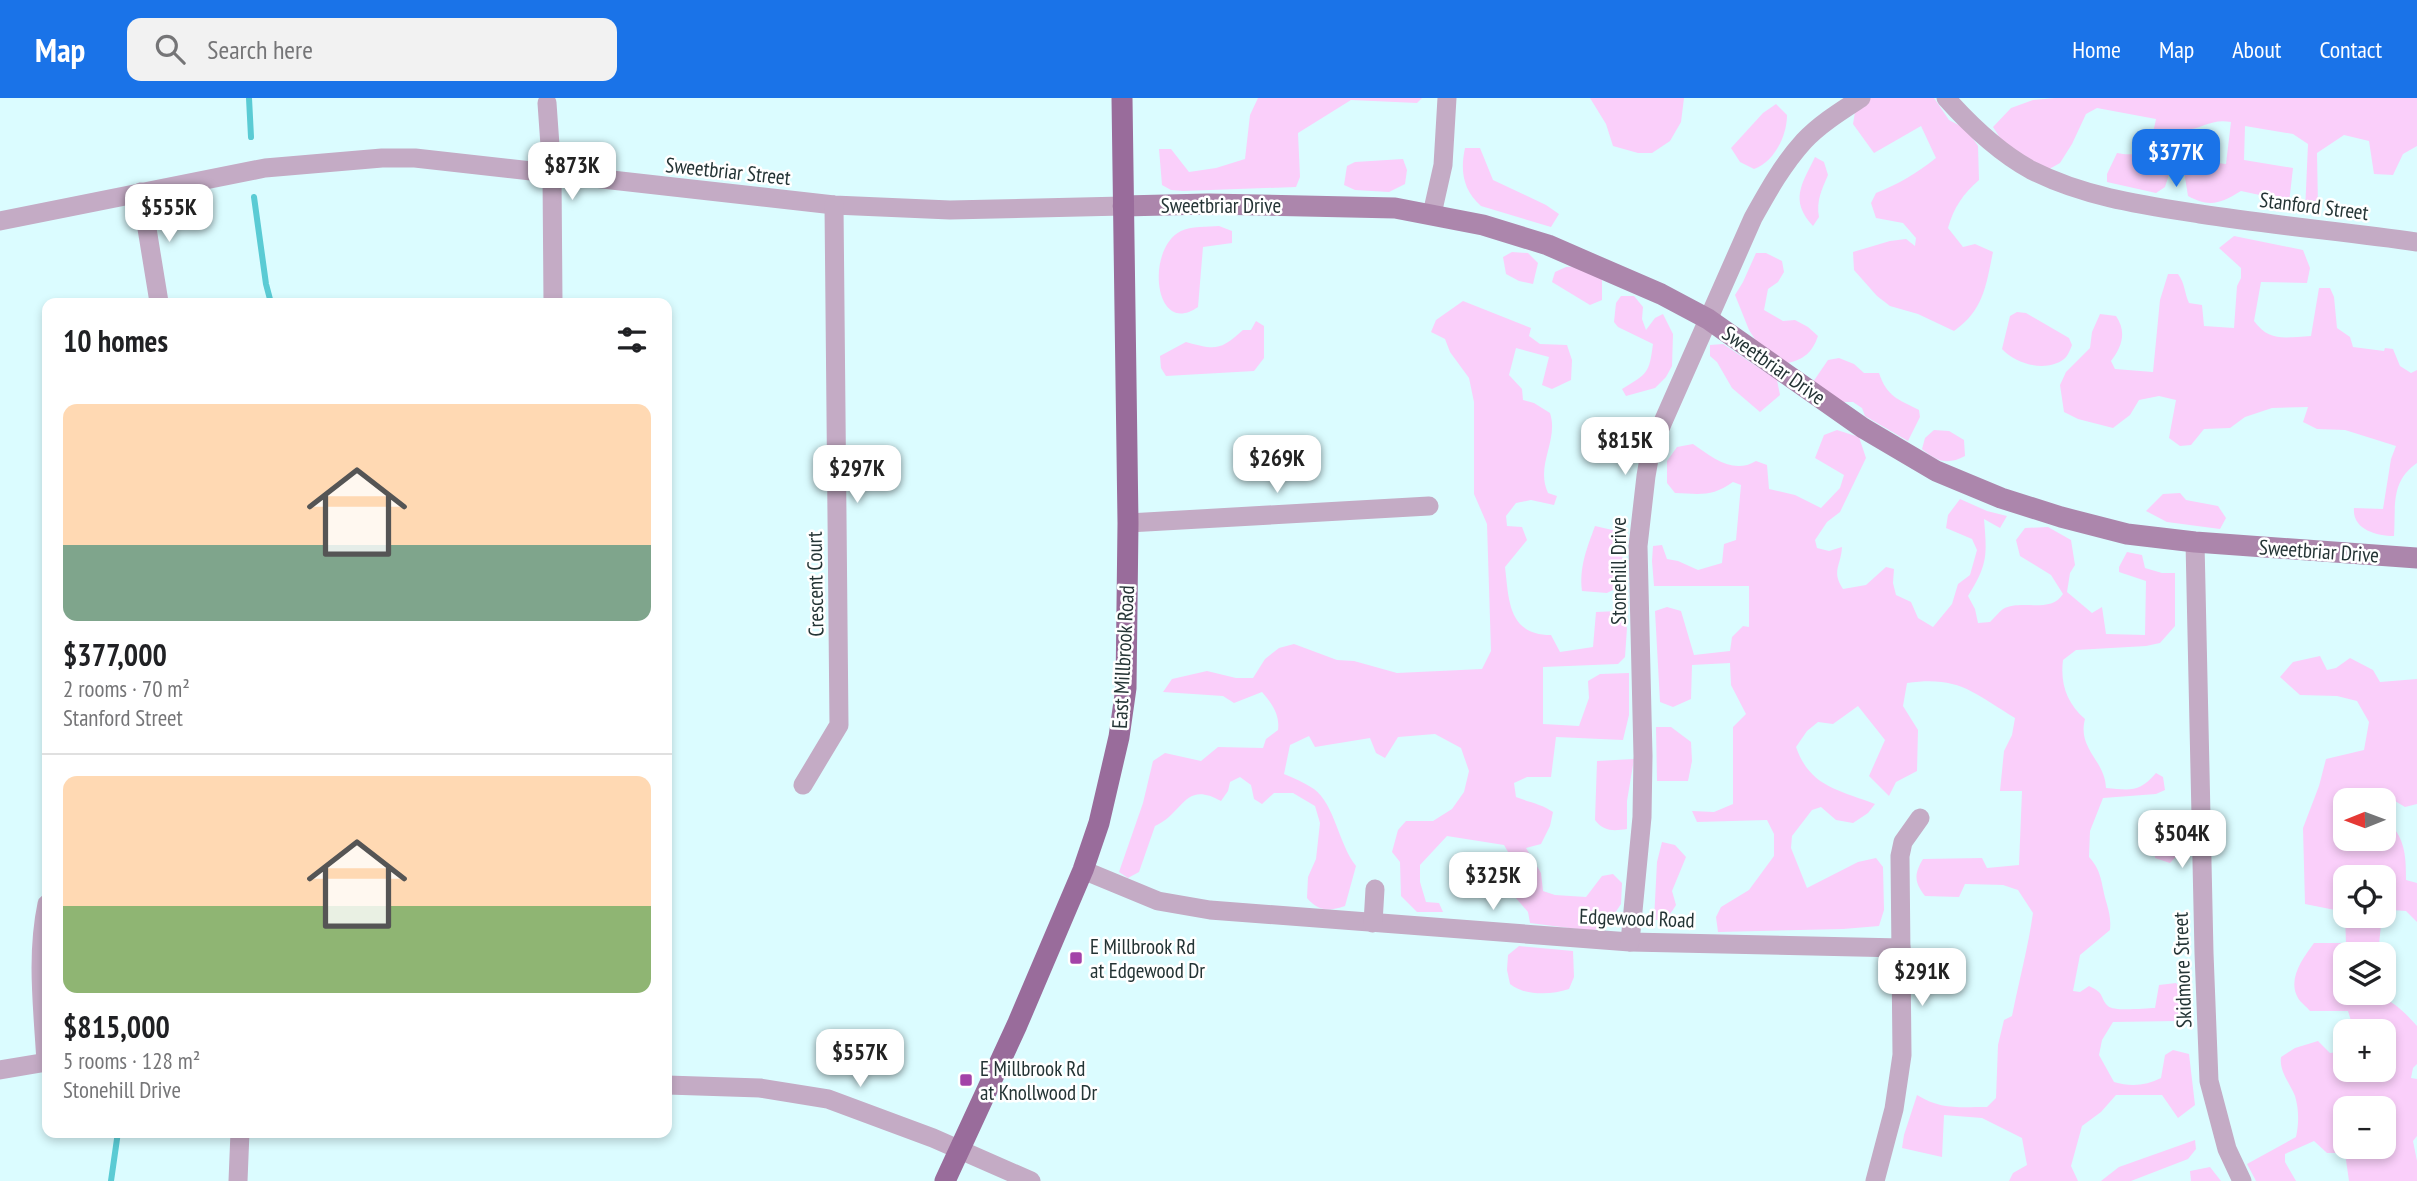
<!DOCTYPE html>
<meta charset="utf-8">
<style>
:root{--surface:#fff;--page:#f2f2f2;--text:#202124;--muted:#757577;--line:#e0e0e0;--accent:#1a73e8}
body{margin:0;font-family:"PT Sans Narrow",sans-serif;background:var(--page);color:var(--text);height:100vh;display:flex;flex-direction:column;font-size:26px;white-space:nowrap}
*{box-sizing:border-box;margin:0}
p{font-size:23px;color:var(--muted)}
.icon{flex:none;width:38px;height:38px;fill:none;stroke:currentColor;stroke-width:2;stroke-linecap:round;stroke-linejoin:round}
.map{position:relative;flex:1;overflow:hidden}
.side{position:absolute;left:42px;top:200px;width:630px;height:840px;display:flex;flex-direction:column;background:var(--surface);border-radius:14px;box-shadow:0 4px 10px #0003}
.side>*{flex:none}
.needle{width:46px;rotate:269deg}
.controls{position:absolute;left:2333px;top:690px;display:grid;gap:14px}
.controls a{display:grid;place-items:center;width:63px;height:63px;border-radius:14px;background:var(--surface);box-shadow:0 4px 10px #0003;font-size:35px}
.price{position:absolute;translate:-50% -60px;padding:0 16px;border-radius:14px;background:#fff;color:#222;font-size:23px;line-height:46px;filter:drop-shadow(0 2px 4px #0008)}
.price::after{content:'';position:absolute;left:50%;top:42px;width:21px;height:16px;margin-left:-10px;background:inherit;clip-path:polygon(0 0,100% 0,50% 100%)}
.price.active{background:var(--accent);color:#fff}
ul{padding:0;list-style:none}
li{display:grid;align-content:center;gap:14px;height:371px;padding:0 21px}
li+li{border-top:2px solid var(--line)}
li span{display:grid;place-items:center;height:217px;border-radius:14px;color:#555}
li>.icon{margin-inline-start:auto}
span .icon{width:126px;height:126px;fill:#fffc;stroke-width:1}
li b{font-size:30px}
h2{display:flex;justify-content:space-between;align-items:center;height:84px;padding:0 21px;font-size:30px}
header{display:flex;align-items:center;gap:42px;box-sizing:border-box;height:98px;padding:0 35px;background:var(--accent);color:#fff}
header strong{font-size:33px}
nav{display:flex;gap:38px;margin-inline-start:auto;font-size:24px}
.search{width:490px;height:63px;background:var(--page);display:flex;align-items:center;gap:18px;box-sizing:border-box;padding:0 24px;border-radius:14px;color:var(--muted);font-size:26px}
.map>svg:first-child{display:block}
</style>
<header>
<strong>Map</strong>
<div class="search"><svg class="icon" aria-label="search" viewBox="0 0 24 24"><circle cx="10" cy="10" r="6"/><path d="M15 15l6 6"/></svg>Search here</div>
<nav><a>Home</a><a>Map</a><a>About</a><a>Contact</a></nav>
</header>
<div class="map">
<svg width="2417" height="1083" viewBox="0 0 2417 1083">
<rect width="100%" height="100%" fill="#dbfcff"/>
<g fill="#facffa" fill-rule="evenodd">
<path d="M 1258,0 L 1422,0 L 1417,5 L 1351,2 L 1298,35 L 1300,79 L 1296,89 L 1183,93 L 1171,92 L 1162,87 L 1159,51 L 1171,51 L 1189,74 L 1216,70 L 1245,61 L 1250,17 Z"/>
<path d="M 1590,0 L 1684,0 L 1681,24 L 1670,43 L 1652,55 L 1638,55 L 1613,48 L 1606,26 Z"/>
<path d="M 1870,0 L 1934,0 L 1949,22 L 1966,31 L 1978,48 L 1979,82 C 1963,96 1954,109 1948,130 L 1963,149 L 1975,146 L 1993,154 C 1986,187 1984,212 1954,233 L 1918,216 L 1890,208 L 1877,198 L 1854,172 L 1853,154 L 1890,143 L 1906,141 L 1915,148 L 1916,140 L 1903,125 L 1876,120 L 1871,105 L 1876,95 C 1899,86 1917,75 1936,60 L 1921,28 L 1874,55 L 1853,26 L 1856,8 Z"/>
<path d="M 2055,0 L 2417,0 L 2417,48 L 2403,56 L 2393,77 L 2374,76 L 2369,43 L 2344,37 L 2317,55 L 2318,109 L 2305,114 L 2308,46 L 2293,36 L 2245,28 L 2244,62 L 2293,70 L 2288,114 L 2274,113 L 2269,99 L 2241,93 C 2221,105 2210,110 2188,98 L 2184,73 L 2190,62 L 2226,66 L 2231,24 C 2212,20 2203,31 2183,32 L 2165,89 L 2156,95 L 2107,84 L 2107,76 L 2117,55 C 2145,61 2151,46 2156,21 L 2097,10 L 2086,16 L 2072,46 L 2060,65 L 2044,74 L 2002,43 L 1993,29 L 2011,10 L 2033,2 Z"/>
<path d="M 1776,6 L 1787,17 C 1787,38 1774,64 1754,71 L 1740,64 L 1731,50 L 1763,15 Z"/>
<path d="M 1465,50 L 1480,50 L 1493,82 L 1546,107 L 1559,116 L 1551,129 L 1481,108 C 1463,92 1460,73 1465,50 Z"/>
<path d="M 1815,59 L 1824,64 L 1828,77 C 1822,91 1816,103 1819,119 L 1813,128 C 1789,102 1802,86 1815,59 Z"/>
<path d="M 1403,61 L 1407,72 L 1405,86 L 1389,94 L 1355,92 L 1344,87 L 1347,68 L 1355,64 Z"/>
<path d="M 1219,128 L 1232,133 L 1232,145 L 1203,149 L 1198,209 C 1154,240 1145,151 1181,133 C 1190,128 1209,129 1219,128 Z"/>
<path d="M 2234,138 L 2303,152 L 2310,170 L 2307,185 L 2261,184 L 2254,223 C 2270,245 2286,239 2311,238 L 2319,190 L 2330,190 L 2334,199 L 2337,230 L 2350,239 L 2353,249 L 2384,253 L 2385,250 L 2393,251 L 2400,268 L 2411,275 L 2417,272 L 2417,365 C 2390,384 2396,408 2394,438 C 2376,438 2352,431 2354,410 L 2383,411 L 2391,361 L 2396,348 L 2345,332 L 2317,331 L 2303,324 L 2308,309 L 2272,310 L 2245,319 L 2230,330 L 2204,331 L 2191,347 L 2180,348 L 2169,340 L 2176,302 L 2159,298 L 2139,302 L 2130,317 L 2113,330 L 2078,321 L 2064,314 L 2060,287 L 2066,274 L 2090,250 L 2092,234 L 2100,216 L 2116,218 C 2127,234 2122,249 2111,263 L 2115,271 L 2153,274 L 2160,202 L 2168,176 L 2178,176 C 2185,185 2184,194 2189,205 L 2202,207 L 2204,228 L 2234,230 L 2237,188 L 2241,180 L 2241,170 L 2219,150 Z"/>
<path d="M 1512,154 L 1528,155 L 1538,165 L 1533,186 L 1519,183 L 1506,176 L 1503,159 Z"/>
<path d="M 1756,155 L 1766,155 L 1782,163 L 1784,174 L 1778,184 L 1768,191 L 1764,212 L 1783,223 L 1795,222 L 1808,229 L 1818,238 C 1812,255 1804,261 1788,265 L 1760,249 L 1749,232 L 1735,197 L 1743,184 Z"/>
<path d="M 1585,168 L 1602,182 L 1602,202 L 1590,207 L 1552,184 L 1555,174 L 1566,169 Z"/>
<path d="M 1621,198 L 1634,198 L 1643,209 L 1642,221 L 1646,232 L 1655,220 L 1663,216 L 1673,236 L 1672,268 L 1666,279 L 1655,290 L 1626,298 L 1622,291 C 1648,275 1649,276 1653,246 L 1618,229 L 1614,224 L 1616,205 Z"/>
<path d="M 1463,203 L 1531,230 L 1529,238 L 1540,246 L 1567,247 L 1572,262 L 1571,282 L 1552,291 L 1542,287 L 1549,259 L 1516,250 L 1509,277 L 1522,291 L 1523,302 L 1534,305 L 1550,315 C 1559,343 1535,367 1548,395 L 1557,398 L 1554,407 L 1531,402 L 1516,405 L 1506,418 L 1507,428 L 1522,429 L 1527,442 L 1505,469 C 1509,502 1508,537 1551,537 L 1560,554 L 1593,549 L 1596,514 L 1619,513 L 1627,530 L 1625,559 L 1618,566 L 1543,569 L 1543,626 L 1579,628 L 1589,600 L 1588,583 L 1600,576 L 1629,575 L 1629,617 L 1623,642 L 1556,639 L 1551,679 L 1527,679 L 1514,685 L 1516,699 C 1528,704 1542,706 1553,714 L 1550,728 L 1541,746 L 1526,750 L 1541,775 L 1543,793 L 1555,797 L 1586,799 L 1602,778 L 1613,776 L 1622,785 L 1621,806 L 1609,824 L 1593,833 L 1530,825 L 1528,814 L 1509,792 L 1511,759 L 1504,747 L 1447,738 L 1420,767 L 1420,784 L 1426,804 L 1439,805 L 1443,814 L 1417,814 L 1401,798 L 1400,764 L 1392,754 L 1398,732 L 1406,723 L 1433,723 L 1452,711 L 1464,694 L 1469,673 L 1461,650 L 1435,636 L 1398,639 L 1385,660 L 1376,655 L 1370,640 L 1315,649 L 1309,638 L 1290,647 L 1284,676 C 1294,680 1305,685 1314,691 C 1335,707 1339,747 1356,768 L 1345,808 C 1329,813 1319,814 1307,800 L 1308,779 L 1316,761 L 1320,725 L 1315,708 L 1293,695 L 1274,695 L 1262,706 L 1254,701 L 1251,687 L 1240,679 L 1230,684 L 1228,693 L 1221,703 C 1184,682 1184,715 1155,728 L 1139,774 L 1128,780 L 1119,774 L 1143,705 L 1153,663 L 1165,655 L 1201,663 L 1218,649 L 1263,650 L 1266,641 L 1278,632 C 1280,616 1272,606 1262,594 L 1234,605 L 1223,598 L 1163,594 L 1172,581 L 1207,573 L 1236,580 L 1253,580 L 1265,561 L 1279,550 L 1294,546 L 1337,562 L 1354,563 L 1397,575 L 1482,571 L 1491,553 L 1487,426 L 1474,396 L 1474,304 L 1469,280 L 1450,254 L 1445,241 L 1431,234 L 1436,222 Z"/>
<path d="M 2017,214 L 2026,215 L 2069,240 L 2072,247 C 2070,252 2068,258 2064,261 C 2046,275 2016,266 2002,251 L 2010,218 Z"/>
<path d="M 1256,223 L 1264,228 L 1264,260 L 1254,273 L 1166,278 L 1161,270 L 1160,258 L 1186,244 C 1215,252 1220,253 1243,232 L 1251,232 Z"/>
<path d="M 1723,246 L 1777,282 L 1780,297 L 1760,314 L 1732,290 L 1717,264 L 1710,258 L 1710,247 Z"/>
<path d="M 1839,260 L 1854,266 L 1864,275 L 1879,275 C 1887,299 1898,301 1919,312 L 1920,319 L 1908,343 L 1865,318 L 1862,310 L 1853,304 L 1843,304 L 1811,287 L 1828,262 Z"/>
<path d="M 1837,332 L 1859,339 L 1866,360 L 1840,414 L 1827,424 L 1815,442 L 1817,450 L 1829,453 L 1842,449 C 1841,468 1831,473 1843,491 L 1866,487 L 1886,469 L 1894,471 L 1893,485 L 1896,497 L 1911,504 L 1918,520 L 1933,529 L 1952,506 L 1958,486 L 1970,477 L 1977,452 L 1972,441 L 1946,430 L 1948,417 L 1960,401 L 1987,413 L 2007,418 L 2000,430 L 1984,421 C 1987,457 1988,466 1968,498 L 1975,511 L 1978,525 L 1990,524 C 1994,520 1999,514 2003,511 C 2021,501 2051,516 2063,496 L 2051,477 L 2020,458 L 2016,442 L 2025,430 L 2048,429 L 2071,442 L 2075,467 L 2070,475 L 2067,494 L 2092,515 L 2102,509 L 2106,536 L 2145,537 L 2146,483 L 2119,474 L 2119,469 L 2127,454 L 2142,457 L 2145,470 L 2162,475 L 2175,475 L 2175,528 L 2160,545 L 2146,548 L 2076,552 L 2063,562 C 2060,586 2067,605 2085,621 C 2077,651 2105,662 2106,690 C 2130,692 2139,695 2156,675 L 2163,679 L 2165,692 L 2156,696 L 2103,700 L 2090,733 L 2089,759 C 2102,773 2101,785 2106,803 C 2109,814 2111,820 2110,832 L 2080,857 L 2073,893 L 2080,894 L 2089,888 C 2106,896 2099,899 2108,908 C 2114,914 2145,910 2155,910 L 2159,887 L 2176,885 L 2183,893 L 2183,916 L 2176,923 L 2113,924 L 2102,942 L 2099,957 L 2114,984 C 2130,989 2146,988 2161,980 L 2165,957 L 2173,952 L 2189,956 L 2195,1007 L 2178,1020 L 2162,997 L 2116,997 L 2101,1014 L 2082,1028 L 2071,1068 L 2078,1083 L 2009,1083 L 2013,1075 L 2027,1067 L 2022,1040 L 1982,1020 L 1944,1017 L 1942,1059 L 1902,1050 L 1904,1037 L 1917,997 C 1941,1012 1960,1009 1987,1009 L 1996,1000 L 1998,947 L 2004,922 L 2012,918 C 2019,883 2028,850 2033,815 L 2018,792 L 2003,787 L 1965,786 L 1959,799 L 1925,798 C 1914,784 1914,776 1923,761 L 1982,760 L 1987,770 L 2019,767 L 2022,693 L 2000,693 L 2004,653 L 2012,637 L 2015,620 C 1972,594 1959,578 1907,585 L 1903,608 L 1918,632 L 1917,673 L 1896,684 L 1889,698 L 1869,678 L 1885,642 L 1858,608 L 1833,626 L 1818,624 L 1807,633 L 1796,649 C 1810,689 1839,692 1875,706 L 1868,715 L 1853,725 L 1836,722 L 1821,709 L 1812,712 L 1792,738 L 1791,750 L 1807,790 L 1858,764 L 1876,760 L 1883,769 L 1884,812 L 1879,828 L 1843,831 L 1718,834 L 1716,819 L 1721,809 L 1749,792 L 1774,758 L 1774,736 L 1767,722 L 1697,724 L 1692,713 L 1714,714 L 1733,706 L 1733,629 L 1746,616 L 1731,587 L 1730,565 L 1692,567 L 1691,601 L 1673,609 L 1660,604 L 1655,513 L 1667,509 L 1681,513 L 1694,557 L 1730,553 L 1732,539 L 1743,528 L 1749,529 L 1749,488 L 1654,488 L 1652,463 L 1653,448 L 1662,447 L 1667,461 L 1678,463 L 1698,472 L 1722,465 L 1724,446 L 1736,442 L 1741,387 L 1733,384 C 1712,399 1700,396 1675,395 L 1667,385 L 1667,363 L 1677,349 L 1693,346 C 1712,359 1733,377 1756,363 L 1767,367 L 1769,391 L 1795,397 L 1821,410 L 1840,390 L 1844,377 L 1815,360 L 1824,337 Z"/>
<path d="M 1934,332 L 1949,333 L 1964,342 L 1965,358 C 1948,367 1937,364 1922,351 L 1925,340 Z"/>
<path d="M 2180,395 L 2186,402 L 2218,408 L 2226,420 L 2220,431 L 2167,424 L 2146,413 L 2163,396 Z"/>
<path d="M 1595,428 L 1621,434 L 1623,454 L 1619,489 L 1607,495 L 1582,493 C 1579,469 1587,450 1595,428 Z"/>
<path d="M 2320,558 L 2327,572 L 2336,570 L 2350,560 L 2373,572 L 2380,584 L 2417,581 L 2417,706 L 2405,709 L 2385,697 L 2365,694 L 2363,702 L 2345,702 L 2345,740 L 2384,740 L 2384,719 C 2405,739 2406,755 2406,782 L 2417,785 L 2417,824 L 2406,813 L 2391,812 L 2381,827 L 2378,856 L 2345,856 L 2345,894 C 2380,894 2393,901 2417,928 L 2417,966 L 2413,970 L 2411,980 L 2417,981 L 2417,1038 L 2413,1043 L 2417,1063 L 2417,1083 L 2349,1083 L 2345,1055 L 2327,1055 L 2314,1043 L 2285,1056 L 2285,1064 L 2296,1083 L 2256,1083 L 2247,1066 L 2296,1039 C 2299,1025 2299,1012 2295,998 C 2290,985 2279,974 2281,959 L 2295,950 L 2318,943 L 2330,955 L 2345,953 L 2345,971 L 2384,971 L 2384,933 L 2354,933 L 2348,913 L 2310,913 C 2307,909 2300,904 2298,900 C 2287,881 2303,860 2314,845 L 2346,845 L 2345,817 L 2384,817 L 2384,779 L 2345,779 L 2345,814 L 2305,806 L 2303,730 L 2319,688 L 2326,661 L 2364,652 L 2369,624 L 2357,603 L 2337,598 L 2300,597 L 2280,579 L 2293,564 ZM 2345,1010 L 2384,1010 L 2384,1048 L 2345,1048 Z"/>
<path d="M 1656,629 L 1671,629 L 1691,644 L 1692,663 L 1688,683 L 1657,683 Z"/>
<path d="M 1634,661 L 1627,703 L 1627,731 C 1614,733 1604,734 1595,722 L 1597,663 Z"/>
<path d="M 2162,714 L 2175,714 L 2185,726 C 2183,743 2183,753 2170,765 L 2155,760 L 2157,734 Z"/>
<path d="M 1662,744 L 1675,747 L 1686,759 L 1672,793 L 1676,807 C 1670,817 1666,823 1654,822 L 1657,764 Z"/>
<path d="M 1519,848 L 1573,853 L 1574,879 L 1569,891 C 1551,897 1525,898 1510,886 L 1507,872 L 1508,857 Z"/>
<path d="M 2195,1042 L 2196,1051 L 2188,1061 L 2131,1083 L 2101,1083 L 2119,1069 Z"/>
<path d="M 2210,1069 L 2221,1083 L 2191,1083 L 2190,1073 Z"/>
</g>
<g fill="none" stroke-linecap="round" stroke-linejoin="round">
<g stroke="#5acbd4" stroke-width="6">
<path d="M 249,0 L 251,39"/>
<path d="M 254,99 L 266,186 L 271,205"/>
<path d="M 111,1083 L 118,1034"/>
</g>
<g stroke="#c4abc5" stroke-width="19">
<path d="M 1946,0 C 1971,28 1998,54 2031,72 C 2084,99 2142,107 2200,116 C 2272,127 2345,134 2417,144"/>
<path d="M 547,5 L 552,76 L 553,205"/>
<path d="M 141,94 L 159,204"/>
<path d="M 1432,116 L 1443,67 L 1447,0"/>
<path d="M 0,123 L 265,70 L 382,60 L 415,60 L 834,107 L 950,112 L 1123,108"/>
<path d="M 1128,425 L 1429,408"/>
<path d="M 2195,444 L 2204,855 L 2209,983 L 2227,1051 L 2242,1083"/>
<path d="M 803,687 L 839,627 L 834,107"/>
<path d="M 1083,772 L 1158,803 L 1210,812 L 1630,844 L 1901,850"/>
<path d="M 1373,825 L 1375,791"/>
<path d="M 1630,844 L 1642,719 L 1643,658 L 1638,448 L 1646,378 L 1650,355 L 1658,335 L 1753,120 C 1768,93 1783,66 1804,43 C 1820,26 1841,13 1861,0"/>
<path d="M 46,964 C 43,911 36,858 47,806"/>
<path d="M 0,972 L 47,964"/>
<path d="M 667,987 L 760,990 L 828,1001 L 933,1040 L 1031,1083"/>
<path d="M 238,1083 L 240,1034"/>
<path d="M 1875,1083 L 1894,1011 L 1902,957 L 1900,758 L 1903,744 L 1920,720"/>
</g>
<path stroke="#ac86ac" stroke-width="21" d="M 1123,108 L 1208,106 L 1395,110 L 1483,127 L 1548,147 L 1661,196 L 1708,221 L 1863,330 L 1936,373 L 2001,400 L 2061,419 L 2127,436 L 2195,444 L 2417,460"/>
<path stroke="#996c9b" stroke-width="21" d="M 945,1083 L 1017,927 L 1083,772 L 1099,725 L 1119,639 L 1126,590 L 1128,425 L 1122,0"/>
</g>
<g fill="#a342a8" stroke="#fff" stroke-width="2.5">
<rect x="1069" y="853" width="14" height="14" rx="3.5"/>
<rect x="959" y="975" width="14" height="14" rx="3.5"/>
</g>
<g text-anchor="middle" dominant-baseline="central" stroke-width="5" stroke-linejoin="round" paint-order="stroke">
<g font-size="21" fill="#243435" stroke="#fff">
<text transform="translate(728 73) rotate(6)">Sweetbriar Street</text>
<text x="1221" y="107">Sweetbriar Drive</text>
<text transform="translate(2314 108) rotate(7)">Stanford Street</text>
<text transform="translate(1774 267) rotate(35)">Sweetbriar Drive</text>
<text transform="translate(2319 453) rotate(4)">Sweetbriar Drive</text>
<text transform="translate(1618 473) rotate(-90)">Stonehill Drive</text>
<text transform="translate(815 486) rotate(-91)">Crescent Court</text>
<text transform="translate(1123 559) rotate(-87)">East Millbrook Road</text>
<text transform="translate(1637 820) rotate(2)">Edgewood Road</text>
<text transform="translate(2182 872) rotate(-92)">Skidmore Street</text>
</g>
<g font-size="21" fill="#243435" stroke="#fff" text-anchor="start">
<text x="1090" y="848">E Millbrook Rd<tspan x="1090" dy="24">at Edgewood Dr</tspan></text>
<text x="980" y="970">E Millbrook Rd<tspan x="980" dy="24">at Knollwood Dr</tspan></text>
</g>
</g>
</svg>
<div class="controls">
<a><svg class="needle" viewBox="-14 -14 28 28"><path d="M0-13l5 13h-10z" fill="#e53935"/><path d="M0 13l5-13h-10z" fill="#757577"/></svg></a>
<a><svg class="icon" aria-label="locate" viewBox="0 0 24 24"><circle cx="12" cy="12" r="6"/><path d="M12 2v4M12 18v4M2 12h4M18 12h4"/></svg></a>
<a><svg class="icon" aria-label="layers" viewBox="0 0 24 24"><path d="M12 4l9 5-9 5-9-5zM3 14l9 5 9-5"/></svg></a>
<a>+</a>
<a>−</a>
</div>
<b class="price active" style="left:2176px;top:91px">$377K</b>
<b class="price" style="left:572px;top:104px">$873K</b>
<b class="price" style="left:169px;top:146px">$555K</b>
<b class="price" style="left:1625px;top:379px">$815K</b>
<b class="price" style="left:1277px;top:397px">$269K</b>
<b class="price" style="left:857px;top:407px">$297K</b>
<b class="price" style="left:2182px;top:772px">$504K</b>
<b class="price" style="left:1493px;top:814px">$325K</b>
<b class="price" style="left:1922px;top:910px">$291K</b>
<b class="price" style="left:860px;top:991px">$557K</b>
<section class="side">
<h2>10 homes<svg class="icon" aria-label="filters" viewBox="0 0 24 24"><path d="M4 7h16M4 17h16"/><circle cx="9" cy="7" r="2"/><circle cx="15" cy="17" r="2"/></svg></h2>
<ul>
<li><span style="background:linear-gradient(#ffd9b3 65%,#7fa58c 0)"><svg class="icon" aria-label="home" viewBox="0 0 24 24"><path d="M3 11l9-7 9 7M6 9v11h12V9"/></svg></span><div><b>$377,000</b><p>2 rooms · 70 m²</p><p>Stanford Street</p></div></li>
<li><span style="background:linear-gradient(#ffd9b3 60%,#8fb573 0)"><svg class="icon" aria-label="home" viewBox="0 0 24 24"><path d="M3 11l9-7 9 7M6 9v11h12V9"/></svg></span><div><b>$815,000</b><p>5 rooms · 128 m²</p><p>Stonehill Drive</p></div></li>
</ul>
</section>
</div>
